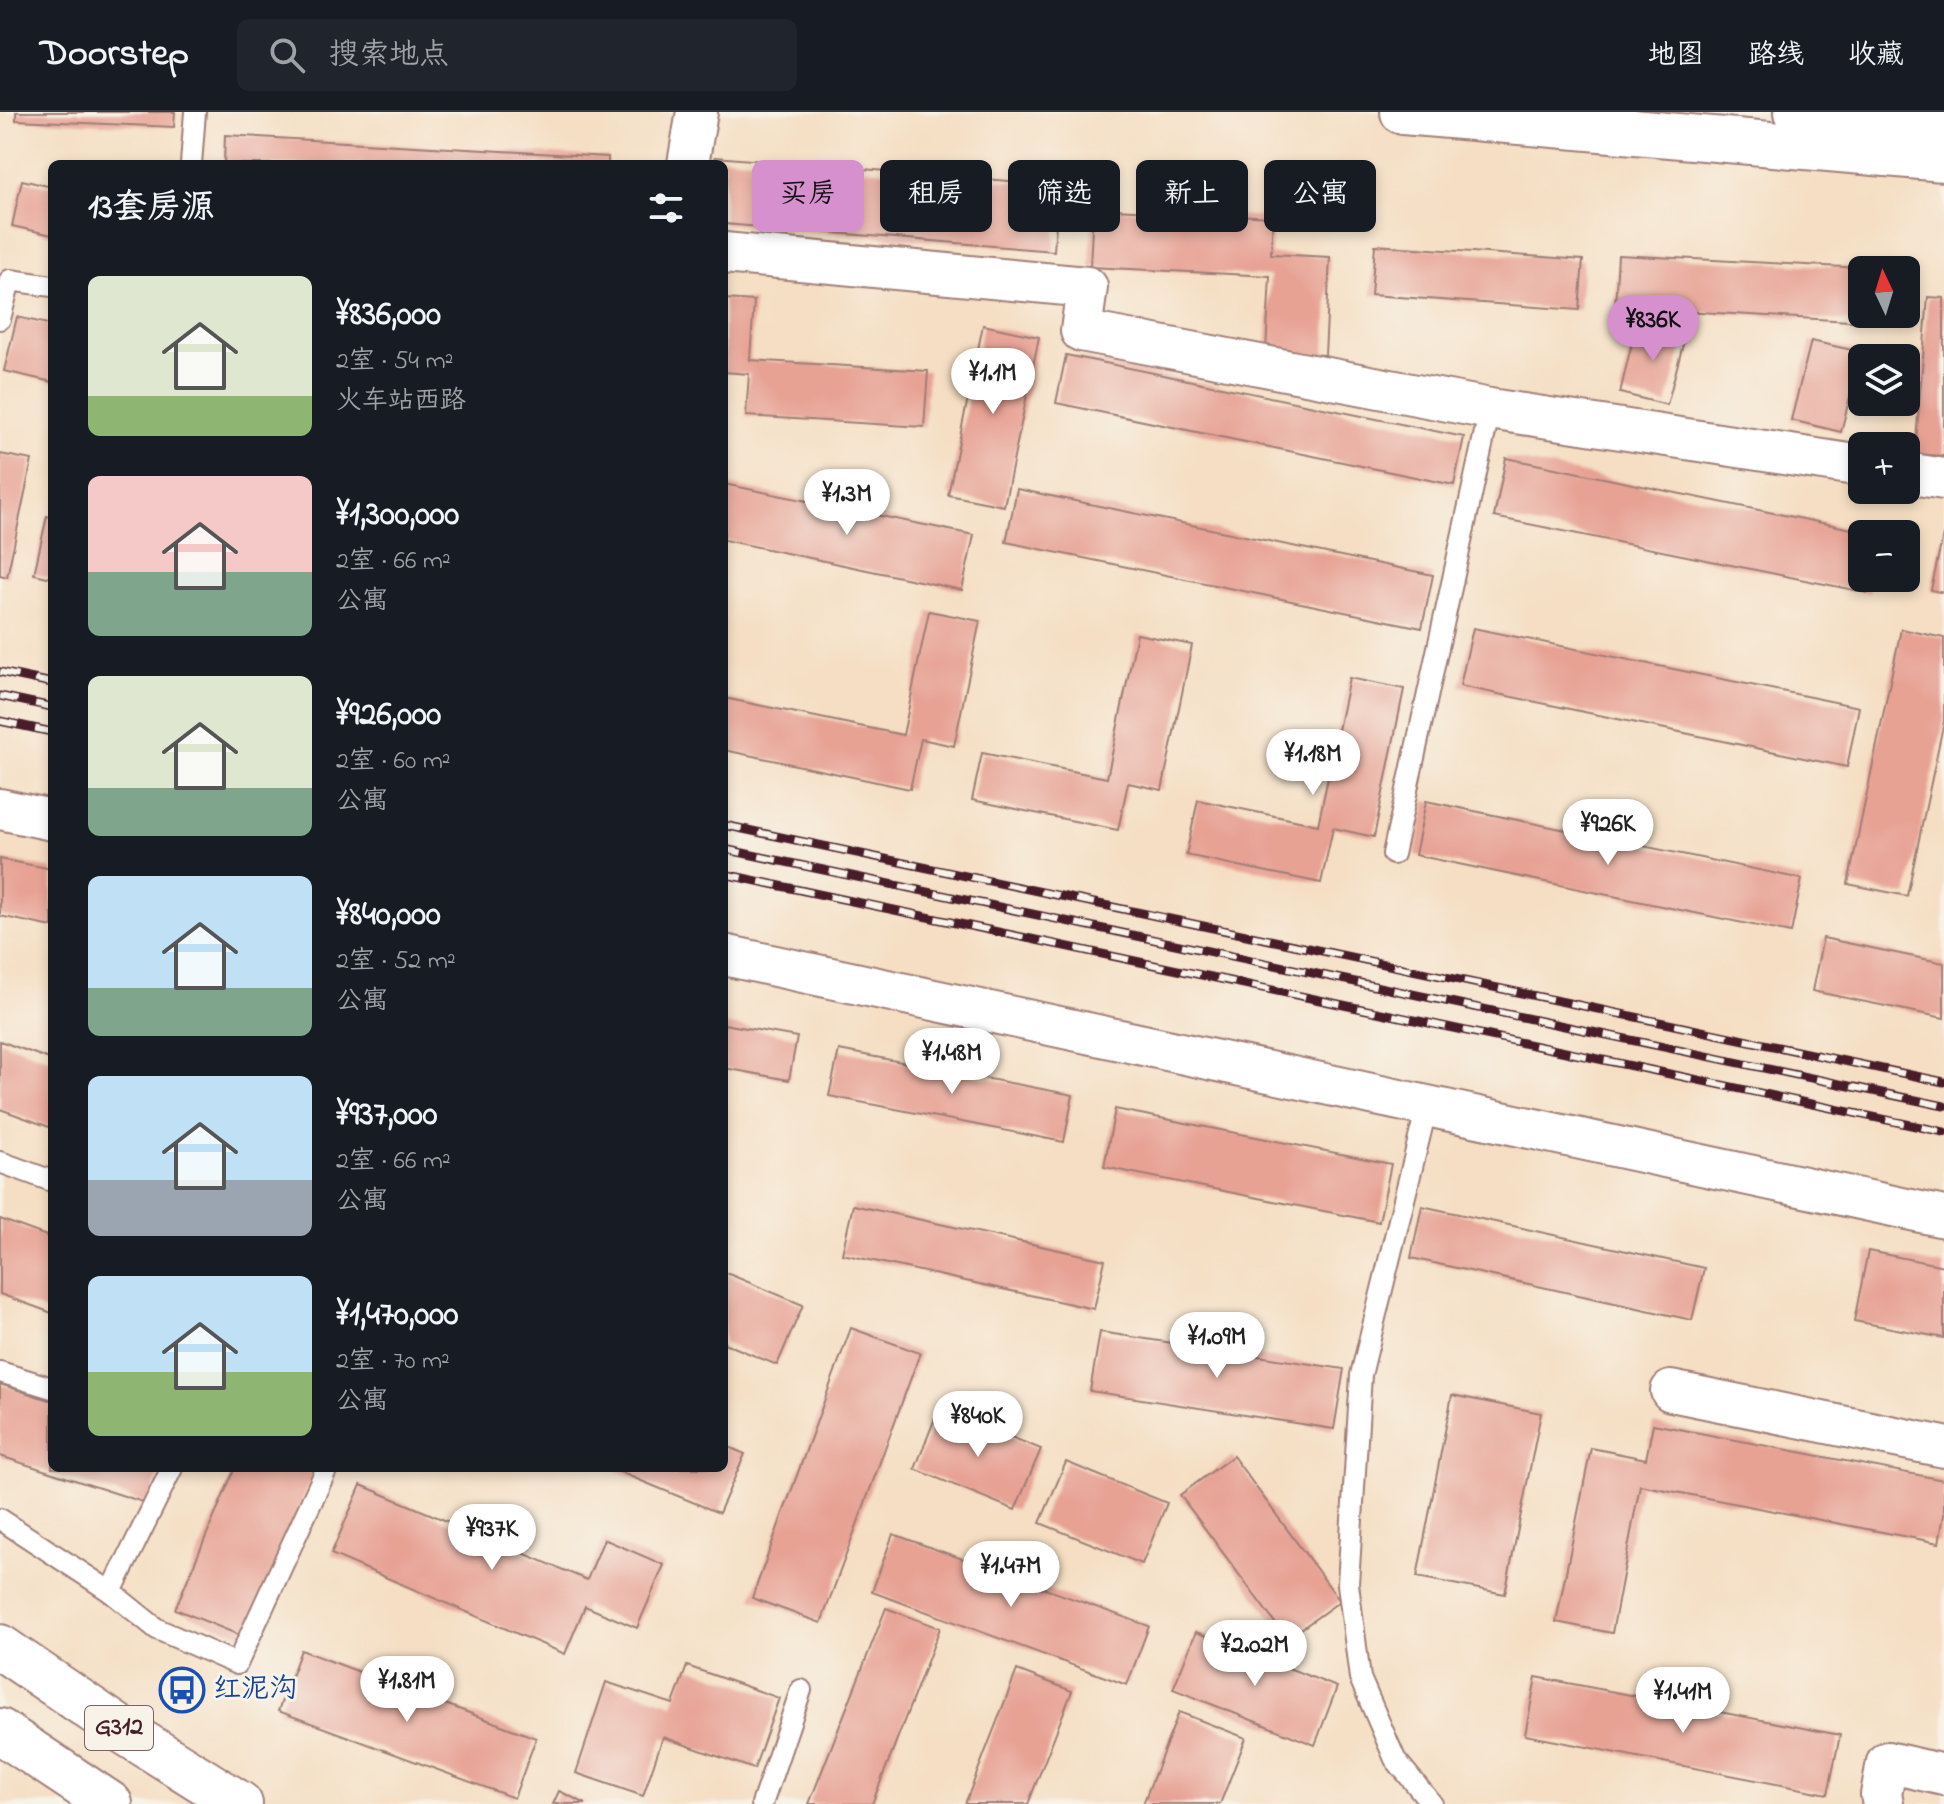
<!DOCTYPE html>
<html lang="zh">
<meta charset="utf-8">
<style>
:root{--surface:#171b24;--page:#20242c;--text:#f1f3f6;--muted:#9ea1a6;--line:#363941;--accent:#d690ce}
body{margin:0;font-family:"Indie Flower","LXGW WenKai TC",sans-serif;background:var(--page);color:var(--text);height:100vh;display:flex;flex-direction:column;font-size:30px;white-space:nowrap}
*{box-sizing:border-box;margin:0}
p{font-size:26px;color:var(--muted)}
.icon{flex:none;width:44px;height:44px;fill:none;stroke:currentColor;stroke-width:2;stroke-linecap:round;stroke-linejoin:round}
.map{position:relative;flex:1;overflow:hidden}
.sheet{position:absolute;left:48px;top:48px;width:680px;height:1312px;display:flex;flex-direction:column;background:var(--surface);border-radius:12px;box-shadow:0 4px 12px #0003}
.sheet>*{flex:none}
.hud{position:absolute;left:752px;top:48px;width:760px;height:72px;display:flex;gap:16px}
.needle{width:52px;rotate:356deg}
.fabs{position:absolute;left:1848px;top:144px;display:grid;gap:16px}
.fabs a{display:grid;place-items:center;width:72px;height:72px;border-radius:12px;background:var(--surface);box-shadow:0 4px 12px #0003;font-size:40px}
.price{position:absolute;translate:-50% -68px;padding:0 18px;border-radius:28px;background:#fff;color:#222;font-size:26px;line-height:52px;filter:drop-shadow(0 2px 4px #0008)}
.price::after{content:'';position:absolute;left:50%;top:48px;width:24px;height:18px;margin-left:-12px;background:inherit;clip-path:polygon(0 0,100% 0,50% 100%)}
.price.active{background:var(--accent);color:#111}
ul{padding:0;list-style:none}
li{display:flex;align-items:center;gap:24px;height:200px;padding:0 40px}
li span{display:grid;place-items:center;flex:none;width:224px;height:160px;border-radius:12px;color:#555}
li>.icon{margin-inline-start:auto}
span .icon{width:96px;height:96px;fill:#fffc;stroke-width:1}
li b{font-size:34px}
h2{display:flex;justify-content:space-between;align-items:center;height:96px;padding:0 40px;font-size:34px}
.chip{padding:0 28px;border-radius:12px;background:var(--surface);box-shadow:0 4px 12px #0003;font-size:28px;line-height:72px}
.chip.active{background:var(--accent);color:#111}
header{display:flex;align-items:center;gap:48px;box-sizing:border-box;height:112px;padding:0 40px;background:var(--surface);border-bottom:2px solid var(--line)}
header strong{font-size:38px}
nav{display:flex;gap:44px;margin-inline-start:auto;font-size:28px}
.search{width:560px;height:72px;background:var(--page);display:flex;align-items:center;gap:20px;box-sizing:border-box;padding:0 28px;border-radius:12px;color:var(--muted);font-size:30px}
.map>svg:first-child{display:block}
</style>
<header>
<strong>Doorstep</strong>
<div class="search"><svg class="icon" aria-label="search" viewBox="0 0 24 24"><circle cx="10" cy="10" r="6"/><path d="M15 15l6 6"/></svg>搜索地点</div>
<nav><a>地图</a><a>路线</a><a>收藏</a></nav>
</header>
<div class="map">
<svg width="1944" height="1692" viewBox="0 0 1944 1692">
<rect width="100%" height="100%" fill="#f7f3e8"/>
<filter id="ink" filterUnits="userSpaceOnUse"><feTurbulence type="fractalNoise" baseFrequency=".0125" numOctaves="2"/><feDisplacementMap in="SourceGraphic" scale="16" xChannelSelector="R" yChannelSelector="G"/><feConvolveMatrix kernelMatrix="1 2 1 2 8 2 1 2 1" color-interpolation-filters="sRGB"/></filter>
<filter id="wash" filterUnits="userSpaceOnUse"><feTurbulence type="fractalNoise" baseFrequency=".006" numOctaves="4" result="noise"/><feDisplacementMap in="SourceGraphic" scale="32" xChannelSelector="R" yChannelSelector="G"/><feGaussianBlur stdDeviation="1.8" result="paint"/><feColorMatrix in="noise" values="0 0 0 0 0 0 0 0 0 0 0 0 0 0 0 0 0 1.4 0 .05"/><feComposite in="paint" operator="in"/></filter>
<g filter="url(#wash)">
<rect width="100%" height="100%" fill="#f5dec3"/>
<g id="blocks">
<g fill="#e7a294">
<path d="M 16,0 L 175,0 L 174,15 L 16,8 Z"/>
<path d="M 225,23 L 608,45 L 608,52 L 224,52 Z"/>
<path d="M 715,45 L 1059,73 L 1054,139 L 724,112 L 724,52 L 715,52 Z"/>
<path d="M 22,68 L 52,75 L 52,123 L 12,114 Z"/>
<path d="M 1093,96 L 1273,105 L 1271,142 L 1330,145 L 1325,243 L 1266,240 L 1270,164 L 1090,155 Z"/>
<path d="M 1375,133 L 1583,148 L 1579,198 L 1371,183 Z"/>
<path d="M 1618,143 L 1862,156 L 1862,202 L 1901,202 L 1901,212 L 1615,195 Z"/>
<path d="M 1928,185 L 1944,186 L 1944,344 L 1915,342 Z"/>
<path d="M 724,187 L 754,189 L 750,248 L 928,259 L 924,315 L 746,304 L 749,262 L 724,260 Z"/>
<path d="M 17,205 L 52,213 L 52,270 L 4,259 Z"/>
<path d="M 1637,209 L 1686,221 L 1667,293 L 1620,281 Z"/>
<path d="M 983,213 L 1039,225 L 1004,394 L 948,383 Z"/>
<path d="M 1811,229 L 1861,240 L 1841,320 L 1791,308 Z"/>
<path d="M 1066,243 L 1464,325 L 1454,373 L 1056,291 Z"/>
<path d="M 0,342 L 32,348 L 7,465 L 0,463 Z"/>
<path d="M 1506,346 L 1871,421 L 1862,422 L 1862,466 L 1872,466 L 1869,481 L 1494,405 Z"/>
<path d="M 724,372 L 974,423 L 962,478 L 724,428 Z"/>
<path d="M 1017,377 L 1433,463 L 1422,516 L 1006,430 Z"/>
<path d="M 47,404 L 52,405 L 52,466 L 34,462 Z"/>
<path d="M 1943,423 L 1944,423 L 1944,481 L 1931,478 Z"/>
<path d="M 929,499 L 980,509 L 954,634 L 921,627 L 910,677 L 724,638 L 724,586 L 903,623 Z"/>
<path d="M 1473,516 L 1859,595 L 1847,655 L 1460,574 Z"/>
<path d="M 1901,517 L 1944,526 L 1944,609 L 1907,784 L 1848,772 Z"/>
<path d="M 1137,522 L 1192,533 L 1162,678 L 1128,671 L 1118,718 L 972,688 L 982,641 L 1107,666 Z"/>
<path d="M 1349,566 L 1404,577 L 1374,725 L 1333,716 L 1321,771 L 1186,743 L 1198,688 L 1318,713 Z"/>
<path d="M 1426,689 L 1802,767 L 1791,821 L 1415,743 Z"/>
<path d="M 0,747 L 52,757 L 52,815 L 0,804 Z"/>
<path d="M 1823,826 L 1944,851 L 1944,906 L 1812,879 Z"/>
<path d="M 724,912 L 797,925 L 789,968 L 724,956 Z"/>
<path d="M 0,929 L 52,948 L 52,1016 L 0,997 Z"/>
<path d="M 839,938 L 1073,983 L 1064,1030 L 829,984 Z"/>
<path d="M 1115,997 L 1391,1052 L 1379,1110 L 1104,1055 Z"/>
<path d="M 853,1093 L 1105,1148 L 1094,1197 L 842,1142 Z"/>
<path d="M 1422,1094 L 1704,1156 L 1692,1208 L 1411,1146 Z"/>
<path d="M 0,1107 L 52,1126 L 52,1201 L 0,1182 Z"/>
<path d="M 1868,1139 L 1944,1154 L 1944,1226 L 1854,1209 Z"/>
<path d="M 724,1160 L 803,1193 L 777,1253 L 724,1231 Z"/>
<path d="M 851,1216 L 920,1241 L 821,1511 L 752,1486 Z"/>
<path d="M 1100,1220 L 1344,1257 L 1334,1317 L 1090,1279 Z"/>
<path d="M 0,1272 L 52,1289 L 52,1356 L 160,1356 L 149,1392 L 0,1344 Z"/>
<path d="M 1452,1283 L 1541,1301 L 1505,1482 L 1417,1465 Z"/>
<path d="M 939,1296 L 1041,1337 L 1015,1398 L 915,1357 Z"/>
<path d="M 1653,1312 L 1944,1368 L 1944,1403 L 1939,1431 L 1640,1373 L 1612,1521 L 1556,1510 L 1591,1336 L 1646,1347 Z"/>
<path d="M 724,1333 L 745,1342 L 719,1401 L 610,1356 L 724,1356 Z"/>
<path d="M 1233,1344 L 1340,1489 L 1287,1527 L 1180,1383 Z"/>
<path d="M 1066,1350 L 1167,1391 L 1142,1452 L 1040,1411 Z"/>
<path d="M 235,1356 L 316,1356 L 244,1525 L 175,1497 Z"/>
<path d="M 361,1373 L 587,1468 L 604,1427 L 664,1453 L 637,1516 L 585,1494 L 565,1542 L 331,1442 Z"/>
<path d="M 893,1422 L 1149,1514 L 1127,1573 L 872,1480 Z"/>
<path d="M 886,1496 L 940,1516 L 872,1692 L 809,1692 Z"/>
<path d="M 1196,1520 L 1337,1575 L 1315,1633 L 1173,1577 Z"/>
<path d="M 301,1538 L 536,1626 L 514,1686 L 278,1599 Z"/>
<path d="M 687,1554 L 779,1586 L 754,1657 L 663,1625 L 643,1684 L 576,1661 L 606,1570 L 673,1592 Z"/>
<path d="M 1017,1558 L 1072,1579 L 1028,1692 L 965,1692 Z"/>
<path d="M 1536,1565 L 1840,1623 L 1828,1682 L 1525,1623 Z"/>
<path d="M 1179,1600 L 1246,1626 L 1220,1692 L 1143,1692 Z"/>
<path d="M 559,1679 L 586,1692 L 553,1692 Z"/>
</g>
</g>
</g>
<g filter="url(#ink)">
<use href="#blocks" fill-opacity="0" stroke="#a07e77" stroke-width="2"/>
<g fill="none" stroke-linecap="round" stroke-linejoin="round">
<g stroke="#a07e77" stroke-width="24">
<g id="lane">
<path d="M 191,52 L 195,0"/>
<path d="M 0,207 L 10,168 L 52,174"/>
<path d="M 1393,742 L 1490,297"/>
<path d="M 1427,994 L 1361,1263 L 1348,1472 L 1360,1566 L 1395,1647 L 1432,1692"/>
<path d="M 0,1050 L 52,1069"/>
<path d="M 0,1260 L 52,1276"/>
<path d="M 172,1356 L 111,1480 L 157,1517 L 237,1552 L 327,1356"/>
<path d="M 0,1407 L 111,1480"/>
<path d="M 762,1692 L 801,1578"/>
</g>
</g>
<g stroke="#a07e77" stroke-width="44">
<g id="street">
<path d="M 688,52 L 697,0"/>
<path d="M 724,141 L 1087,175 L 1081,219 L 1490,297 L 1862,354"/>
<path d="M 1906,361 L 1944,367"/>
<path d="M 0,697 L 52,708"/>
<path d="M 724,843 L 1944,1105"/>
<path d="M 1671,1279 L 1944,1335"/>
<path d="M 1883,1692 L 1881,1683 L 1887,1650 L 1944,1663"/>
</g>
</g>
<g stroke="#a07e77" stroke-width="48">
<g id="secondary">
<path d="M 1403,0 L 1944,47"/>
<path d="M 1797,0 L 1944,13"/>
</g>
</g>
<g stroke="#a07e77" stroke-width="48">
<g id="highway">
<path d="M 0,1535 L 128,1622 L 240,1692"/>
<path d="M 0,1619 L 110,1692"/>
</g>
</g>
<use href="#lane" stroke="#fff" stroke-width="20"/>
<use href="#street" stroke="#fff" stroke-width="40"/>
<use href="#secondary" stroke="#fff" stroke-width="44"/>
<use href="#highway" stroke="#fff" stroke-width="44"/>
<g stroke="#4a1f2b" stroke-width="9">
<g id="rail">
<path d="M 0,560 L 52,571"/>
<path d="M 0,584 L 52,595"/>
<path d="M 0,609 L 52,620"/>
<path d="M 724,713 L 1944,970"/>
<path d="M 724,737 L 1944,994"/>
<path d="M 724,762 L 1944,1020"/>
</g>
</g>
<use href="#rail" stroke="#f7f3e8" stroke-width="6" stroke-dasharray="18" stroke-linecap="butt"/>
</g>
</g>
<defs>
<g id="bus-ring" transform="scale(2.3)"><circle r="9.5" fill="#f7f3e8" stroke="#1a4fb4" stroke-width="1.5"/><path d="M-5-6H5V4H4V6H2V4H-2V6H-4V4H-5ZM-3.5-4V0h7V-4ZM-3.5 1.2v1.5H-2V1.2ZM2 1.2v1.5H3.5V1.2Z" fill="#1a4fb4"/></g>
</defs>
<g fill-rule="evenodd">
<use href="#bus-ring" x="182" y="1578"/>
</g>
<g text-anchor="middle" dominant-baseline="central" stroke-width="6" stroke-linejoin="round" paint-order="stroke">
<rect fill="#f7f3e8" stroke="#7e5f64" stroke-width="2" x="85" y="1594" width="68" height="44" rx="6"/>
<g font-size="26" font-weight="bold" fill="#4a1f2b">
<text x="119" y="1616">G312</text>
</g>
<g font-size="28" fill="#164399" stroke="#f7f3e8" text-anchor="start">
<text x="213" y="1578">红泥沟</text>
</g>
</g>
</svg>
<div class="fabs">
<a><svg class="needle" viewBox="-14 -14 28 28"><path d="M0-13l5 13h-10z" fill="#e53935"/><path d="M0 13l5-13h-10z" fill="#9ea1a6"/></svg></a>
<a><svg class="icon" aria-label="layers" viewBox="0 0 24 24"><path d="M12 4l9 5-9 5-9-5zM3 14l9 5 9-5"/></svg></a>
<a>+</a>
<a>−</a>
</div>
<b class="price active" style="left:1653px;top:251px">¥836K</b>
<b class="price" style="left:993px;top:304px">¥1.1M</b>
<b class="price" style="left:847px;top:425px">¥1.3M</b>
<b class="price" style="left:1313px;top:685px">¥1.18M</b>
<b class="price" style="left:1608px;top:755px">¥926K</b>
<b class="price" style="left:952px;top:984px">¥1.48M</b>
<b class="price" style="left:1217px;top:1268px">¥1.09M</b>
<b class="price" style="left:978px;top:1347px">¥840K</b>
<b class="price" style="left:492px;top:1460px">¥937K</b>
<b class="price" style="left:1011px;top:1497px">¥1.47M</b>
<b class="price" style="left:1255px;top:1576px">¥2.02M</b>
<b class="price" style="left:407px;top:1612px">¥1.81M</b>
<b class="price" style="left:1683px;top:1623px">¥1.41M</b>
<div class="hud">
<a class="chip active">买房</a>
<a class="chip">租房</a>
<a class="chip">筛选</a>
<a class="chip">新上</a>
<a class="chip">公寓</a>
</div>
<section class="sheet">
<h2>13套房源<svg class="icon" aria-label="filters" viewBox="0 0 24 24"><path d="M4 7h16M4 17h16"/><circle cx="9" cy="7" r="2"/><circle cx="15" cy="17" r="2"/></svg></h2>
<ul>
<li><span style="background:linear-gradient(#dfe7d0 75%,#8fb573 0)"><svg class="icon" aria-label="home" viewBox="0 0 24 24"><path d="M3 11l9-7 9 7M6 9v11h12V9"/></svg></span><div><b>¥836,000</b><p>2室 · 54 m²</p><p>火车站西路</p></div></li>
<li><span style="background:linear-gradient(#f6c9c9 60%,#7fa58c 0)"><svg class="icon" aria-label="home" viewBox="0 0 24 24"><path d="M3 11l9-7 9 7M6 9v11h12V9"/></svg></span><div><b>¥1,300,000</b><p>2室 · 66 m²</p><p>公寓</p></div></li>
<li><span style="background:linear-gradient(#dfe7d0 70%,#7fa58c 0)"><svg class="icon" aria-label="home" viewBox="0 0 24 24"><path d="M3 11l9-7 9 7M6 9v11h12V9"/></svg></span><div><b>¥926,000</b><p>2室 · 60 m²</p><p>公寓</p></div></li>
<li><span style="background:linear-gradient(#bfe0f5 70%,#7fa58c 0)"><svg class="icon" aria-label="home" viewBox="0 0 24 24"><path d="M3 11l9-7 9 7M6 9v11h12V9"/></svg></span><div><b>¥840,000</b><p>2室 · 52 m²</p><p>公寓</p></div></li>
<li><span style="background:linear-gradient(#bfe0f5 65%,#9aa5b1 0)"><svg class="icon" aria-label="home" viewBox="0 0 24 24"><path d="M3 11l9-7 9 7M6 9v11h12V9"/></svg></span><div><b>¥937,000</b><p>2室 · 66 m²</p><p>公寓</p></div></li>
<li><span style="background:linear-gradient(#bfe0f5 60%,#8fb573 0)"><svg class="icon" aria-label="home" viewBox="0 0 24 24"><path d="M3 11l9-7 9 7M6 9v11h12V9"/></svg></span><div><b>¥1,470,000</b><p>2室 · 70 m²</p><p>公寓</p></div></li>
</ul>
</section>
</div>
